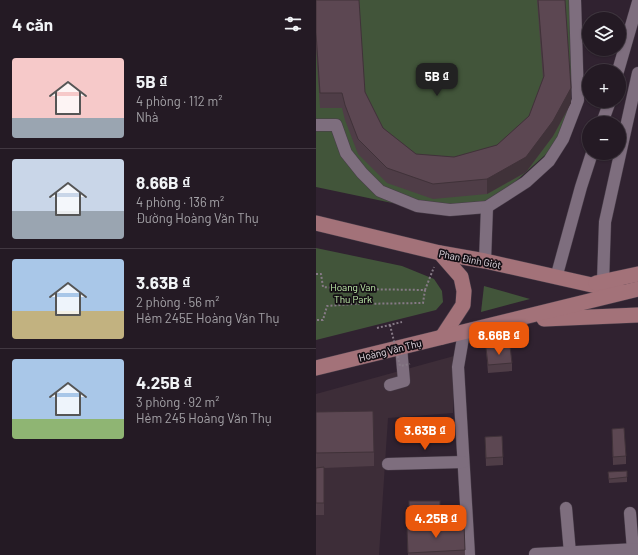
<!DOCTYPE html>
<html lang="vi">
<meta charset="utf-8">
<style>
:root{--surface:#241a24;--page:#302731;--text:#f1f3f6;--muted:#a3a1a6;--line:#413841;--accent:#ea580c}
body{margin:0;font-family:Barlow,sans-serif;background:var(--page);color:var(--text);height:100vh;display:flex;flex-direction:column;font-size:15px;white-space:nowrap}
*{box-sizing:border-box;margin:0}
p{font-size:13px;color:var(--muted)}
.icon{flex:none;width:22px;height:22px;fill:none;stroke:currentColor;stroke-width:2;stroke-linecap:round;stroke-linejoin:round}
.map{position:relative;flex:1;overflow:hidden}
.panel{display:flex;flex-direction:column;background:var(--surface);width:316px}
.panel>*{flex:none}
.fabs{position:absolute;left:266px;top:12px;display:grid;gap:8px}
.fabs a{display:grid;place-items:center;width:44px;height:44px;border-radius:50%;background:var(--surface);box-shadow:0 1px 3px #0004,0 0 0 1px var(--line);font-size:20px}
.price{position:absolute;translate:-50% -34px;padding:0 9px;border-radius:8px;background:var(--accent);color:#fff;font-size:13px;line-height:26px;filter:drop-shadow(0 1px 2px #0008)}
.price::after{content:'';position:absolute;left:50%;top:24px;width:12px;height:9px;margin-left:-6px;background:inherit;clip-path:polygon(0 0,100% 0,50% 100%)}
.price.selected{background:#222;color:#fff}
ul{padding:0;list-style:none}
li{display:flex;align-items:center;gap:12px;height:100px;padding:0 12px}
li+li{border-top:1px solid var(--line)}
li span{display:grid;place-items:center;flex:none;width:112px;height:80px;border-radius:4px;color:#555}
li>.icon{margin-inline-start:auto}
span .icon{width:48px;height:48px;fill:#fffc;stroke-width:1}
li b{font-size:17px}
h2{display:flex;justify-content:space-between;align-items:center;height:48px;padding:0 12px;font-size:17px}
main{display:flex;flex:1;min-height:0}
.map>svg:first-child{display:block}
</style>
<main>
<section class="panel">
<h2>4 căn<svg class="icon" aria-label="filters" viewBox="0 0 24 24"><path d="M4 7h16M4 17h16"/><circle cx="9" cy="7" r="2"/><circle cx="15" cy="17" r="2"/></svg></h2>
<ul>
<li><span style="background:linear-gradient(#f6c9c9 75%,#9aa5b1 0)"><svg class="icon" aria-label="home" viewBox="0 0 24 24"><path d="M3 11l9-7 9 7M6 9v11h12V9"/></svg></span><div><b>5B ₫</b><p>4 phòng · 112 m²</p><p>Nhà</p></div></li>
<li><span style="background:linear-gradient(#c9d6e8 65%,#9aa5b1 0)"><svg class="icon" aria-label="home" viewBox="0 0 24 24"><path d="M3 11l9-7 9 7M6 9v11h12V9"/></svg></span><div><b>8.66B ₫</b><p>4 phòng · 136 m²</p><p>Đường Hoàng Văn Thụ</p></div></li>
<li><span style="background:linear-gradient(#a9c7e8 65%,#c2b280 0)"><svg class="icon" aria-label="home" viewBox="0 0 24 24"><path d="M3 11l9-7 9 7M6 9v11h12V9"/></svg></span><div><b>3.63B ₫</b><p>2 phòng · 56 m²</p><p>Hẻm 245E Hoàng Văn Thụ</p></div></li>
<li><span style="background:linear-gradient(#a9c7e8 75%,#8fb573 0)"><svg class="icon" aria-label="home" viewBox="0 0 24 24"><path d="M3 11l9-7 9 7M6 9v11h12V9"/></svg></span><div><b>4.25B ₫</b><p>3 phòng · 92 m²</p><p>Hẻm 245 Hoàng Văn Thụ</p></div></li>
</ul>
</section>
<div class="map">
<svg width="322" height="555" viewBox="0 0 322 555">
<rect width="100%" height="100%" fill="#302230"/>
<path fill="#3d2d38" d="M 138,356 L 137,413 L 72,418 L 63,555 L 0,555 L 0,394 Z"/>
<g fill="#42553a">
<path d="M 0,0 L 259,0 L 261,53 L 254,94 L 255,103 L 252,109 L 247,139 L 171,207 L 81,204 L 0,187 Z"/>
<path d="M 0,248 L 86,266 L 118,279 L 126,291 L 127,302 L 120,310 L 0,340 Z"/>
<path d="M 168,286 L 214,299 L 165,312 Z"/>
</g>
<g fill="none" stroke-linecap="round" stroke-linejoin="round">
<g stroke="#483d49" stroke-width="13">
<g id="minor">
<path d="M 302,71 L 322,2"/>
<path d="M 286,123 L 294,101"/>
<path d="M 0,125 L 20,125 L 30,153 L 46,173 L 64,191 L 101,206 L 134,210 L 171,207 L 210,182 L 233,161 L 247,139 L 262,100 L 259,0"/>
<path d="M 169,261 L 171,207"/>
<path d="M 240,278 L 265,187 L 276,153"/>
<path d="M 287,282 L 289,222 L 322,73"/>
<path d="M 148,332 L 142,367 L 153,555"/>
<path d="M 74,385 L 88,381 L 85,347"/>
<path d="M 72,464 L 147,462"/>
<path d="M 250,508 L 254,553"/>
<path d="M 314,513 L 317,550"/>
<path d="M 219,554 L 322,549"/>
</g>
</g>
<g stroke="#483d49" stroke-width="16">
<g id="major">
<path d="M 0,223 L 124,253 L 169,261 L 307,292"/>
<path d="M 124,253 L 145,277 L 148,291 L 147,305 L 126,337"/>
<path d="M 280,283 L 322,274"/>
<path d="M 228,319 L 322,315"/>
<path d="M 0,368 L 322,289"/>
</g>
</g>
<g stroke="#867a86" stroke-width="2" stroke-dasharray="2 2" stroke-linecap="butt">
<path d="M 0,274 L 5,274 L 7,287 L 35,289 L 109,290 L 107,303 L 38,304 L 11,306 L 7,320 L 0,320"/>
<path d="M 109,290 L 118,267"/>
<path d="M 61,328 L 86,322"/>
</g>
<use href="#minor" stroke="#7e6e7e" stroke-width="12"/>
<use href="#major" stroke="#a37279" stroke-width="15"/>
<path stroke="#867a86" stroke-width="2" stroke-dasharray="2 2" stroke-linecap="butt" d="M 74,325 L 84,366 L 94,364"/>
</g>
<g fill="#4f3d47">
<path d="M 0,0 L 49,92 L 67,128 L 100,154 L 138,157 L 181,145 L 213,116 L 227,78 L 221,0 L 249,0 L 255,103 L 237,136 L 210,172 L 171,194 L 117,199 L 71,183 L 42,154 L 29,120 L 26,108 L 4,108 L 0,48 Z"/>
<path d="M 170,348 L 196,363 L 196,371 L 172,373 Z"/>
<path d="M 0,412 L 58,452 L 58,466 L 8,468 L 8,515 L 0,515 Z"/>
<path d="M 296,429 L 310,456 L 310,464 L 297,465 Z"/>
<path d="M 169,437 L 187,457 L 187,465 L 170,466 Z"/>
<path d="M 292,472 L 311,477 L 311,482 L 293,483 Z"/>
<path d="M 93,501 L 124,501 L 124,526 L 148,525 L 149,555 L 92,555 L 91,528 L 93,527 Z"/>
</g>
<path fill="#403239" d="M 255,88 L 255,103 L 237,136 L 210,172 L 171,194 L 171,179 Z"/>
<g fill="#5c4752" stroke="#403239">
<path d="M 0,0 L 43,0 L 49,92 L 67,128 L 100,154 L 138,157 L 181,145 L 213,116 L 228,76 L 222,0 L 249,0 L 255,88 L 237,121 L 210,157 L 171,179 L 117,184 L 71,168 L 42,139 L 29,105 L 26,93 L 4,93 L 0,33 Z"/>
<path d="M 194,346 L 196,363 L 172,365 L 170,348 Z"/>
<path d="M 57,411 L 58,452 L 0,453 L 0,412 Z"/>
<path d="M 308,428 L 310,456 L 297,457 L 296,429 Z"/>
<path d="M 186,436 L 187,457 L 170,458 L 169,437 Z"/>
<path d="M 8,467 L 8,503 L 0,503 L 0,468 Z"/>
<path d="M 311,471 L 311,477 L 293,479 L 292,472 Z"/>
<rect x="93" y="501" width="31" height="23"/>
<path d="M 148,525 L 149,550 L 92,553 L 91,528 Z"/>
</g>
<g text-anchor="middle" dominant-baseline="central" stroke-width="3.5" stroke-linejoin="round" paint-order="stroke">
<g font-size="10" fill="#e5dce5" stroke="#140e14">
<text transform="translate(154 259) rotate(11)">Phan Đình Giót</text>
<text transform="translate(74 350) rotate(-14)">Hoàng Văn Thụ</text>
</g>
<g font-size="10" fill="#c1efab" stroke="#140e14">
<text x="37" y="287">Hoang Van<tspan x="37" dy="12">Thu Park</tspan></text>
</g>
</g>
</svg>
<div class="fabs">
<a><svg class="icon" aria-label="layers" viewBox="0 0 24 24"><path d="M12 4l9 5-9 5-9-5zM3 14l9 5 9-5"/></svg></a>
<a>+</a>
<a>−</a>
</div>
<b class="price selected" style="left:121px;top:97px">5B ₫</b>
<b class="price" style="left:183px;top:356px">8.66B ₫</b>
<b class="price" style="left:109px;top:451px">3.63B ₫</b>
<b class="price" style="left:120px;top:539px">4.25B ₫</b>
</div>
</main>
